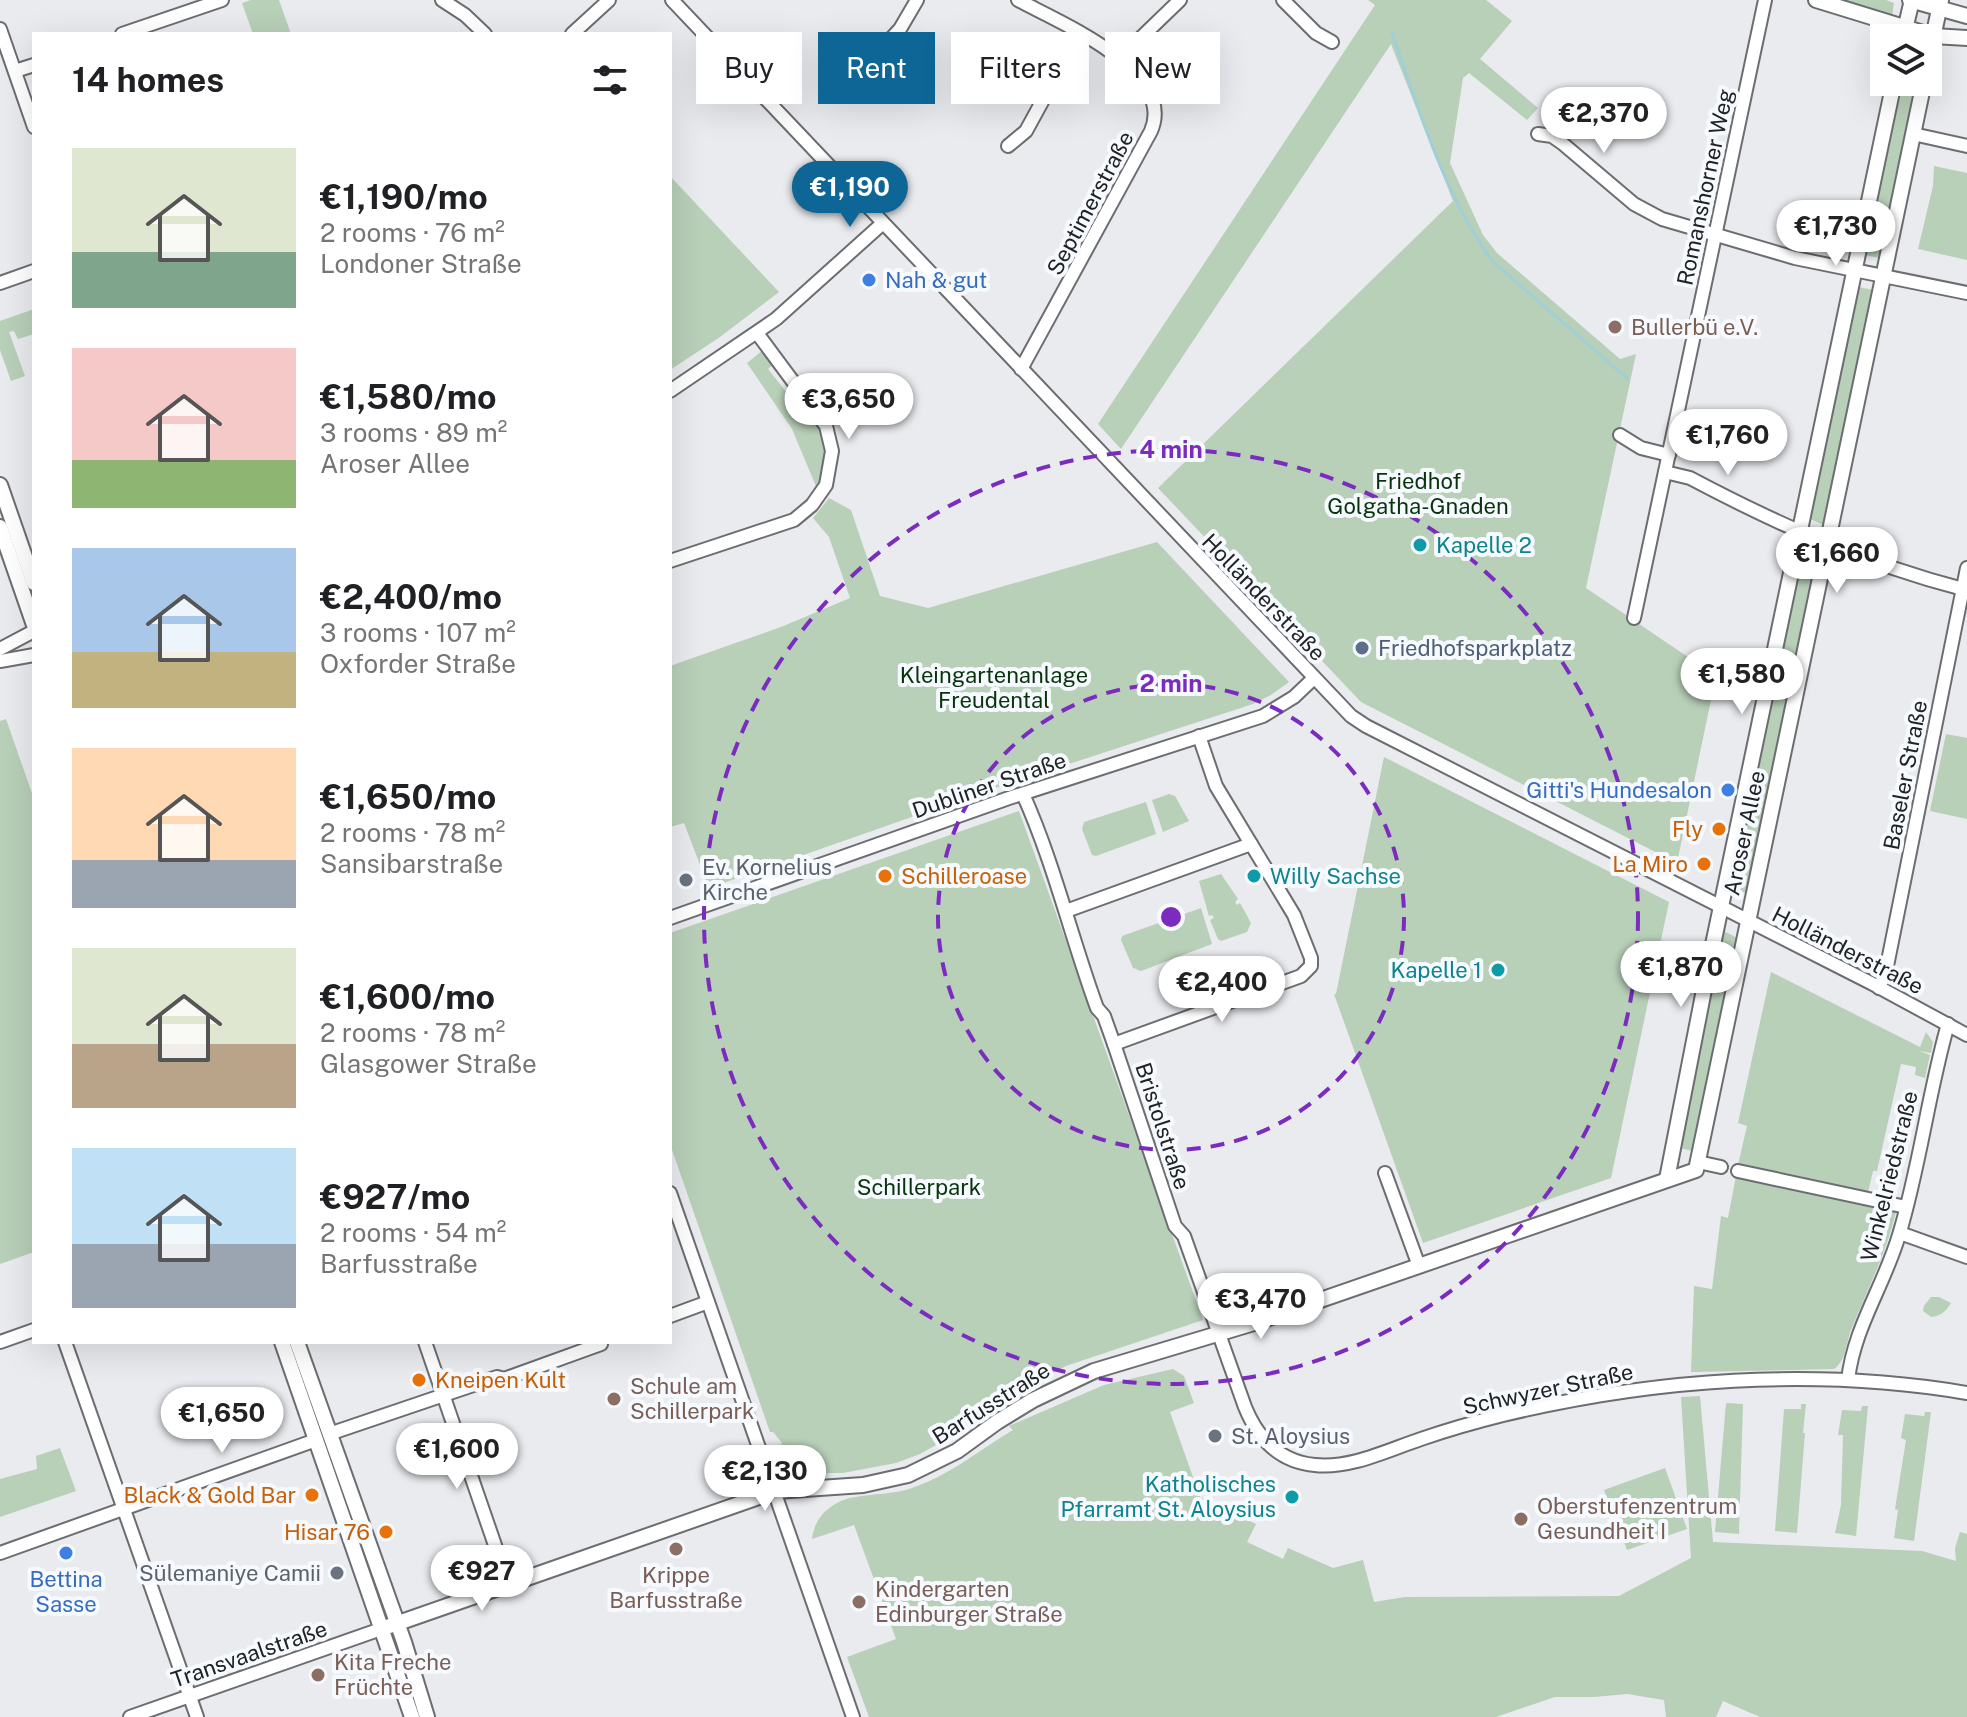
<!DOCTYPE html>
<meta charset="utf-8">
<style>
:root{--surface:#fff;--page:#f2f2f2;--text:#202124;--muted:#757577;--accent:#0d6696}
body{margin:0;font-family:"Public Sans",sans-serif;background:var(--page);color:var(--text);height:100vh;display:flex;flex-direction:column;font-size:30px;white-space:nowrap}
*{box-sizing:border-box;margin:0}
p{font-size:26px;color:var(--muted)}
.icon{flex:none;width:44px;height:44px;fill:none;stroke:currentColor;stroke-width:2;stroke-linecap:round;stroke-linejoin:round}
.map{position:relative;flex:1;overflow:hidden}
.side{position:absolute;left:32px;top:32px;width:640px;height:1312px;display:flex;flex-direction:column;background:var(--surface);border-radius:0px;box-shadow:0 8px 32px #0002}
.side>*{flex:none}
.guide{position:absolute;left:696px;top:32px;width:760px;height:72px;display:flex;gap:16px}
.fabs{position:absolute;left:1870px;top:24px;display:grid;gap:16px}
.fabs a{display:grid;place-items:center;width:72px;height:72px;border-radius:0px;background:var(--surface);box-shadow:0 8px 32px #0002;font-size:40px}
.price{position:absolute;translate:-50% -68px;padding:0 18px;border-radius:28px;background:#fff;color:#222;font-size:26px;line-height:52px;filter:drop-shadow(0 2px 4px #0008)}
.price::after{content:'';position:absolute;left:50%;top:48px;width:24px;height:18px;margin-left:-12px;background:inherit;clip-path:polygon(0 0,100% 0,50% 100%)}
.price.current{background:var(--accent);color:#fff}
ul{padding:0;list-style:none}
li{display:flex;align-items:center;gap:24px;height:200px;padding:0 40px}
li span{display:grid;place-items:center;flex:none;width:224px;height:160px;border-radius:0px;color:#555}
li>.icon{margin-inline-start:auto}
span .icon{width:96px;height:96px;fill:#fffc;stroke-width:1}
li b{font-size:34px}
h2{display:flex;justify-content:space-between;align-items:center;height:96px;padding:0 40px;font-size:34px}
.chip{padding:0 28px;border-radius:0px;background:var(--surface);box-shadow:0 8px 32px #0002;font-size:28px;line-height:72px}
.chip.current{background:var(--accent);color:#fff}
.map>svg:first-child{display:block}
</style>
<div class="map">
<svg width="1967" height="1717" viewBox="0 0 1967 1717">
<rect width="100%" height="100%" fill="#e9ebef"/>
<g fill="#b8cfb8">
<path d="M 251,0 L 279,0 L 291,34 L 253,34 L 242,3 Z"/>
<path d="M 1368,0 L 1486,0 L 1512,21 L 1480,59 L 1538,108 L 1527,120 L 1469,73 L 1463,78 L 1450,163 L 1483,235 L 1497,253 L 1620,359 L 1636,354 L 1586,588 L 1716,676 L 1677,863 L 1361,702 L 1158,488 L 1453,201 L 1391,44 L 1121,449 L 1098,424 L 1375,5 Z"/>
<path d="M 1835,0 L 1886,0 L 1894,3 L 1892,17 Z"/>
<path d="M 1901,82 L 1916,82 L 1879,258 L 1865,255 Z"/>
<path d="M 1934,166 L 1967,173 L 1967,260 L 1918,249 L 1933,186 Z"/>
<path d="M 670,176 L 779,292 L 720,337 L 670,370 Z"/>
<path d="M 1859,287 L 1873,290 L 1824,525 L 1810,519 Z"/>
<path d="M 34,309 L 34,334 L 18,339 L 14,331 L 9,332 L 25,376 L 11,381 L 0,350 L 0,321 Z"/>
<path d="M 763,350 L 774,364 L 768,369 L 799,408 L 805,404 C 829,436 830,452 818,491 L 792,429 L 747,363 Z"/>
<path d="M 829,498 L 851,510 L 880,596 L 928,608 L 1157,542 L 1289,682 L 1271,695 L 1253,704 L 983,792 L 709,888 L 684,823 L 670,827 L 670,666 L 781,627 L 850,598 L 829,537 L 813,518 Z"/>
<path d="M 1803,551 L 1817,557 L 1746,894 L 1734,887 Z"/>
<path d="M 6,719 L 34,799 L 34,1252 L 0,1264 L 0,721 Z"/>
<path d="M 1946,734 L 1967,738 L 1967,819 L 1930,811 Z"/>
<path d="M 1384,757 L 1669,902 L 1611,1178 L 1423,1243 L 1334,994 L 1336,994 Z"/>
<path d="M 1169,794 L 1175,796 L 1189,821 L 1163,832 L 1152,800 Z"/>
<path d="M 1146,802 L 1156,834 L 1096,856 L 1092,855 L 1082,829 L 1084,822 Z"/>
<path d="M 1019,811 L 1203,1320 L 1066,1366 L 1012,1395 L 954,1435 L 920,1454 L 896,1463 L 843,1473 L 798,1473 L 798,1468 L 785,1459 L 780,1460 L 776,1450 L 782,1443 L 773,1432 L 770,1432 L 670,1144 L 670,933 Z"/>
<path d="M 1221,874 L 1238,899 L 1235,902 L 1237,905 L 1240,903 L 1251,923 L 1247,932 L 1221,941 L 1218,939 L 1210,920 L 1214,918 L 1212,915 L 1209,916 L 1199,881 Z"/>
<path d="M 1201,908 L 1212,944 L 1141,971 L 1133,968 L 1121,940 L 1122,936 Z"/>
<path d="M 1724,931 L 1737,938 L 1693,1151 L 1679,1148 Z"/>
<path d="M 1771,972 L 1920,1047 L 1926,1032 L 1933,1042 L 1931,1053 L 1919,1051 L 1930,1055 L 1925,1078 L 1915,1075 L 1916,1067 L 1901,1064 L 1877,1171 L 1873,1171 L 1868,1192 L 1738,1165 L 1747,1126 L 1738,1123 Z"/>
<path d="M 1736,1176 L 1896,1212 C 1886,1254 1867,1290 1851,1330 C 1846,1343 1846,1361 1834,1369 L 1691,1372 L 1694,1286 L 1712,1289 L 1721,1216 L 1728,1218 Z"/>
<path d="M 1931,1297 L 1939,1297 L 1951,1303 C 1946,1311 1941,1316 1931,1317 L 1923,1311 L 1924,1306 Z"/>
<path d="M 1173,1369 L 1184,1376 L 1194,1403 L 1170,1412 L 1200,1497 L 1256,1524 L 1247,1542 L 1283,1559 L 1288,1548 L 1333,1568 L 1363,1560 L 1374,1602 L 1405,1597 L 1619,1596 L 1691,1558 L 1681,1397 L 1700,1396 L 1713,1542 L 1922,1551 L 1956,1561 L 1955,1548 L 1960,1532 L 1967,1534 L 1967,1717 L 1760,1717 L 1723,1701 L 1716,1717 L 1666,1717 L 1664,1700 L 1627,1694 L 1594,1697 L 1555,1697 L 1496,1717 L 869,1717 L 847,1657 L 896,1639 L 854,1525 L 812,1539 C 814,1522 823,1510 839,1502 C 853,1494 888,1495 906,1490 C 946,1478 978,1451 1013,1430 L 1009,1426 L 1104,1385 Z"/>
<path d="M 1726,1403 L 1743,1404 L 1739,1534 L 1715,1532 Z"/>
<path d="M 1801,1404 L 1806,1404 L 1803,1433 L 1805,1433 L 1797,1533 L 1775,1531 L 1784,1409 L 1801,1409 Z"/>
<path d="M 1862,1406 L 1868,1406 L 1856,1536 L 1835,1533 L 1841,1505 L 1843,1435 L 1838,1435 L 1842,1410 L 1861,1411 Z"/>
<path d="M 1925,1412 L 1931,1412 L 1914,1541 L 1894,1538 L 1898,1510 L 1895,1509 L 1906,1440 L 1901,1438 L 1905,1414 L 1924,1416 Z"/>
<path d="M 60,1448 L 76,1491 L 0,1517 L 0,1479 L 37,1469 L 36,1456 Z"/>
<path d="M 1665,1468 L 1687,1529 L 1627,1550 L 1604,1490 Z"/>
</g>
<g fill="none" stroke-linecap="round" stroke-linejoin="round">
<path stroke="#a0cfd7" stroke-width="3" d="M 1392,33 C 1419,110 1444,194 1492,261 L 1628,379"/>
<g stroke="#6b6d71" stroke-width="16">
<g id="minor">
<path d="M 442,0 L 465,15 L 485,34"/>
<path d="M 672,0 L 1351,716 L 1366,726 L 1871,983 L 1967,1035"/>
<path d="M 1018,0 C 1059,22 1177,71 1151,131 L 1021,369"/>
<path d="M 1283,0 L 1316,33 L 1332,42"/>
<path d="M 0,29 L 34,127"/>
<path d="M 122,34 L 222,0"/>
<path d="M 572,34 L 609,0"/>
<path d="M 887,43 L 900,29 L 917,0"/>
<path d="M 1120,58 L 1180,0"/>
<path d="M 15,71 L 34,65"/>
<path d="M 1538,134 L 1552,136 L 1562,143 L 1634,204 L 1662,219 L 1795,258 L 1967,293"/>
<path d="M 1913,134 L 1967,146"/>
<path d="M 1008,146 L 1026,131 L 1079,34"/>
<path d="M 0,283 L 34,271"/>
<path d="M 670,391 L 776,319 L 883,223"/>
<path d="M 1620,435 L 1641,448 L 1669,455"/>
<path d="M 1665,472 L 1690,478 C 1777,524 1866,564 1963,589"/>
<path d="M 670,561 L 794,520 L 812,505 L 826,485 L 832,451 L 826,426 L 757,333"/>
<path d="M 1634,618 L 1765,0"/>
<path d="M 0,649 L 34,631"/>
<path d="M 0,661 L 34,655"/>
<path d="M 1023,794 C 1054,863 1071,937 1097,1008 L 1104,1016 L 1114,1044 L 1175,1226 L 1184,1236 L 1245,1407 C 1258,1439 1280,1462 1315,1465 C 1350,1469 1388,1450 1421,1439 C 1447,1430 1475,1422 1503,1415 C 1653,1379 1814,1367 1967,1393"/>
<path d="M 1066,911 L 1251,844"/>
<path d="M 670,918 L 1009,798 L 1263,716 L 1294,697 L 1314,678"/>
<path d="M 1879,988 L 1886,971 L 1967,568"/>
<path d="M 1114,1044 L 1301,976 L 1311,966 L 1311,958 L 1294,915 L 1216,786 L 1199,736"/>
<path d="M 1698,1162 L 1721,1167"/>
<path d="M 1738,1171 L 1906,1207"/>
<path d="M 1385,1173 L 1419,1266"/>
<path d="M 670,1193 L 853,1717"/>
<path d="M 1900,1233 L 1967,1257"/>
<path d="M 670,1316 L 708,1302"/>
<path d="M 0,1342 L 34,1330"/>
<path d="M 65,1342 L 197,1717"/>
<path d="M 425,1342 L 508,1583"/>
<path d="M 1848,1380 C 1854,1327 1884,1286 1899,1235 C 1920,1166 1928,1094 1948,1024"/>
<path d="M 329,1434 L 497,1377 L 504,1379 L 601,1344"/>
<path d="M 0,1553 L 316,1440"/>
<path d="M 130,1717 L 381,1629"/>
</g>
</g>
<g stroke="#6b6d71" stroke-width="18">
<g id="major">
<path d="M 1816,0 L 1933,36 L 1967,38"/>
<path d="M 1910,0 L 1967,16"/>
<path d="M 1903,38 L 1912,0"/>
<path d="M 1928,61 L 1941,0"/>
<path d="M 0,485 L 34,583"/>
<path d="M 0,527 L 34,625"/>
<path d="M 1667,1179 L 1710,959 L 1894,82"/>
<path d="M 282,1342 L 412,1717"/>
<path d="M 297,1342 L 404,1642 L 427,1717"/>
<path d="M 381,1629 L 776,1491 L 863,1485 L 908,1475 L 957,1451 L 997,1422 L 1033,1400 L 1094,1371 L 1254,1323 L 1696,1170 L 1924,82"/>
</g>
</g>
<use href="#minor" stroke="#fff" stroke-width="12"/>
<use href="#major" stroke="#fff" stroke-width="14"/>
</g>
<g fill="none" stroke="#7b2cbf" stroke-width="4" stroke-dasharray="14 10">
<circle cx="1171" cy="917" r="233"/>
<circle cx="1171" cy="917" r="467"/>
</g>
<g fill="#3f7fe0" stroke="#f6f9fd" stroke-width="3">
<circle cx="869" cy="280" r="8"/>
<circle cx="1728" cy="790" r="8"/>
<circle cx="66" cy="1553" r="8"/>
</g>
<g fill="#8d6e63" stroke="#f6f9fd" stroke-width="3">
<circle cx="1615" cy="327" r="8"/>
<circle cx="614" cy="1399" r="8"/>
<circle cx="1521" cy="1519" r="8"/>
<circle cx="676" cy="1549" r="8"/>
<circle cx="859" cy="1602" r="8"/>
<circle cx="318" cy="1675" r="8"/>
</g>
<g fill="#0f9aa8" stroke="#f6f9fd" stroke-width="3">
<circle cx="1420" cy="545" r="8"/>
<circle cx="1254" cy="876" r="8"/>
<circle cx="1498" cy="970" r="8"/>
<circle cx="1292" cy="1497" r="8"/>
</g>
<circle fill="#5c6f8a" stroke="#f6f9fd" stroke-width="3" cx="1362" cy="648" r="8"/>
<g fill="#e8710a" stroke="#f6f9fd" stroke-width="3">
<circle cx="1719" cy="829" r="8"/>
<circle cx="1704" cy="864" r="8"/>
<circle cx="885" cy="876" r="8"/>
<circle cx="419" cy="1380" r="8"/>
<circle cx="312" cy="1495" r="8"/>
<circle cx="386" cy="1532" r="8"/>
</g>
<g fill="#6b7280" stroke="#f6f9fd" stroke-width="3">
<circle cx="686" cy="880" r="8"/>
<circle cx="1215" cy="1436" r="8"/>
<circle cx="337" cy="1573" r="8"/>
</g>
<g text-anchor="middle" dominant-baseline="central" stroke-width="8" stroke-linejoin="round" paint-order="stroke">
<g font-size="22" fill="#212223" stroke="#f6f9fd">
<text transform="translate(1705 187) rotate(-78)">Romanshorner Weg</text>
<text transform="translate(1090 203) rotate(-62)">Septimerstraße</text>
<text transform="translate(1264 597) rotate(46)">Holländerstraße</text>
<text transform="translate(1905 775) rotate(-79)">Baseler Straße</text>
<text transform="translate(989 785) rotate(-19)">Dubliner Straße</text>
<text transform="translate(1744 833) rotate(-78)">Aroser Allee</text>
<text transform="translate(1848 950) rotate(27)">Holländerstraße</text>
<text transform="translate(1163 1126) rotate(72)">Bristolstraße</text>
<text transform="translate(1889 1176) rotate(-76)">Winkelriedstraße</text>
<text transform="translate(1548 1389) rotate(-12)">Schwyzer Straße</text>
<text transform="translate(991 1403) rotate(-32)">Barfusstraße</text>
<text transform="translate(249 1654) rotate(-19)">Transvaalstraße</text>
</g>
<g font-size="22" fill="#366cbe" stroke="#f6f9fd" text-anchor="start">
<text x="885" y="280">Nah &amp; gut</text>
<text x="1712" y="790" text-anchor="end">Gitti's Hundesalon</text>
<text x="66" y="1579" text-anchor="middle">Bettina<tspan x="66" dy="25">Sasse</tspan></text>
</g>
<g font-size="22" fill="#785e54" stroke="#f6f9fd" text-anchor="start">
<text x="1631" y="327">Bullerbü e.V.</text>
<text x="630" y="1386">Schule am<tspan x="630" dy="25">Schillerpark</tspan></text>
<text x="1537" y="1506">Oberstufenzentrum<tspan x="1537" dy="25">Gesundheit I</tspan></text>
<text x="676" y="1575" text-anchor="middle">Krippe<tspan x="676" dy="25">Barfusstraße</tspan></text>
<text x="875" y="1589">Kindergarten<tspan x="875" dy="25">Edinburger Straße</tspan></text>
<text x="334" y="1662">Kita Freche<tspan x="334" dy="25">Früchte</tspan></text>
</g>
<g font-size="22" fill="#08340d" stroke="#f6f9fd">
<text x="1418" y="481">Friedhof<tspan x="1418" dy="25">Golgatha-Gnaden</tspan></text>
<text x="994" y="675">Kleingartenanlage<tspan x="994" dy="25">Freudental</tspan></text>
<text x="919" y="1187">Schillerpark</text>
</g>
<g font-size="22" fill="#0d838f" stroke="#f6f9fd" text-anchor="start">
<text x="1436" y="545">Kapelle 2</text>
<text x="1270" y="876">Willy Sachse</text>
<text x="1482" y="970" text-anchor="end">Kapelle 1</text>
<text x="1276" y="1484" text-anchor="end">Katholisches<tspan x="1276" dy="25">Pfarramt St. Aloysius</tspan></text>
</g>
<g font-size="22" fill="#4e5e75" stroke="#f6f9fd" text-anchor="start">
<text x="1378" y="648">Friedhofsparkplatz</text>
</g>
<g font-size="22" fill="#c56008" stroke="#f6f9fd" text-anchor="end">
<text x="1703" y="829">Fly</text>
<text x="1688" y="864">La Miro</text>
<text x="901" y="876" text-anchor="start">Schilleroase</text>
<text x="435" y="1380" text-anchor="start">Kneipen Kult</text>
<text x="296" y="1495">Black &amp; Gold Bar</text>
<text x="370" y="1532">Hisar 76</text>
</g>
<g font-size="22" fill="#5b616d" stroke="#f6f9fd" text-anchor="start">
<text x="702" y="867">Ev. Kornelius<tspan x="702" dy="25">Kirche</tspan></text>
<text x="1231" y="1436">St. Aloysius</text>
<text x="321" y="1573" text-anchor="end">Sülemaniye Camii</text>
</g>
</g>
<circle cx="1171" cy="917" r="12" fill="#7b2cbf" stroke="#f6f9fd" stroke-width="4"/>
<g font-size="24" text-anchor="middle" font-weight="bold" fill="#7b2cbf" stroke="#f6f9fd" stroke-width="8" stroke-linejoin="round" paint-order="stroke">
<text x="1171" y="458">4 min</text>
<text x="1171" y="692">2 min</text>
</g>
</svg>
<div class="fabs">
<a><svg class="icon" aria-label="layers" viewBox="0 0 24 24"><path d="M12 4l9 5-9 5-9-5zM3 14l9 5 9-5"/></svg></a>
</div>
<b class="price" style="left:1604px;top:155px">€2,370</b>
<b class="price current" style="left:850px;top:229px">€1,190</b>
<b class="price" style="left:1836px;top:268px">€1,730</b>
<b class="price" style="left:849px;top:441px">€3,650</b>
<b class="price" style="left:1728px;top:477px">€1,760</b>
<b class="price" style="left:1837px;top:595px">€1,660</b>
<b class="price" style="left:1742px;top:716px">€1,580</b>
<b class="price" style="left:1681px;top:1009px">€1,870</b>
<b class="price" style="left:1222px;top:1024px">€2,400</b>
<b class="price" style="left:1261px;top:1341px">€3,470</b>
<b class="price" style="left:222px;top:1455px">€1,650</b>
<b class="price" style="left:457px;top:1491px">€1,600</b>
<b class="price" style="left:765px;top:1513px">€2,130</b>
<b class="price" style="left:482px;top:1613px">€927</b>
<div class="guide">
<a class="chip">Buy</a>
<a class="chip current">Rent</a>
<a class="chip">Filters</a>
<a class="chip">New</a>
</div>
<section class="side">
<h2>14 homes<svg class="icon" aria-label="filters" viewBox="0 0 24 24"><path d="M4 7h16M4 17h16"/><circle cx="9" cy="7" r="2"/><circle cx="15" cy="17" r="2"/></svg></h2>
<ul>
<li><span style="background:linear-gradient(#dfe7d0 65%,#7fa58c 0)"><svg class="icon" aria-label="home" viewBox="0 0 24 24"><path d="M3 11l9-7 9 7M6 9v11h12V9"/></svg></span><div><b>€1,190/mo</b><p>2 rooms · 76 m²</p><p>Londoner Straße</p></div></li>
<li><span style="background:linear-gradient(#f6c9c9 70%,#8fb573 0)"><svg class="icon" aria-label="home" viewBox="0 0 24 24"><path d="M3 11l9-7 9 7M6 9v11h12V9"/></svg></span><div><b>€1,580/mo</b><p>3 rooms · 89 m²</p><p>Aroser Allee</p></div></li>
<li><span style="background:linear-gradient(#a9c7e8 65%,#c2b280 0)"><svg class="icon" aria-label="home" viewBox="0 0 24 24"><path d="M3 11l9-7 9 7M6 9v11h12V9"/></svg></span><div><b>€2,400/mo</b><p>3 rooms · 107 m²</p><p>Oxforder Straße</p></div></li>
<li><span style="background:linear-gradient(#ffd9b3 70%,#9aa5b1 0)"><svg class="icon" aria-label="home" viewBox="0 0 24 24"><path d="M3 11l9-7 9 7M6 9v11h12V9"/></svg></span><div><b>€1,650/mo</b><p>2 rooms · 78 m²</p><p>Sansibarstraße</p></div></li>
<li><span style="background:linear-gradient(#dfe7d0 60%,#b9a48a 0)"><svg class="icon" aria-label="home" viewBox="0 0 24 24"><path d="M3 11l9-7 9 7M6 9v11h12V9"/></svg></span><div><b>€1,600/mo</b><p>2 rooms · 78 m²</p><p>Glasgower Straße</p></div></li>
<li><span style="background:linear-gradient(#bfe0f5 60%,#9aa5b1 0)"><svg class="icon" aria-label="home" viewBox="0 0 24 24"><path d="M3 11l9-7 9 7M6 9v11h12V9"/></svg></span><div><b>€927/mo</b><p>2 rooms · 54 m²</p><p>Barfusstraße</p></div></li>
</ul>
</section>
</div>
